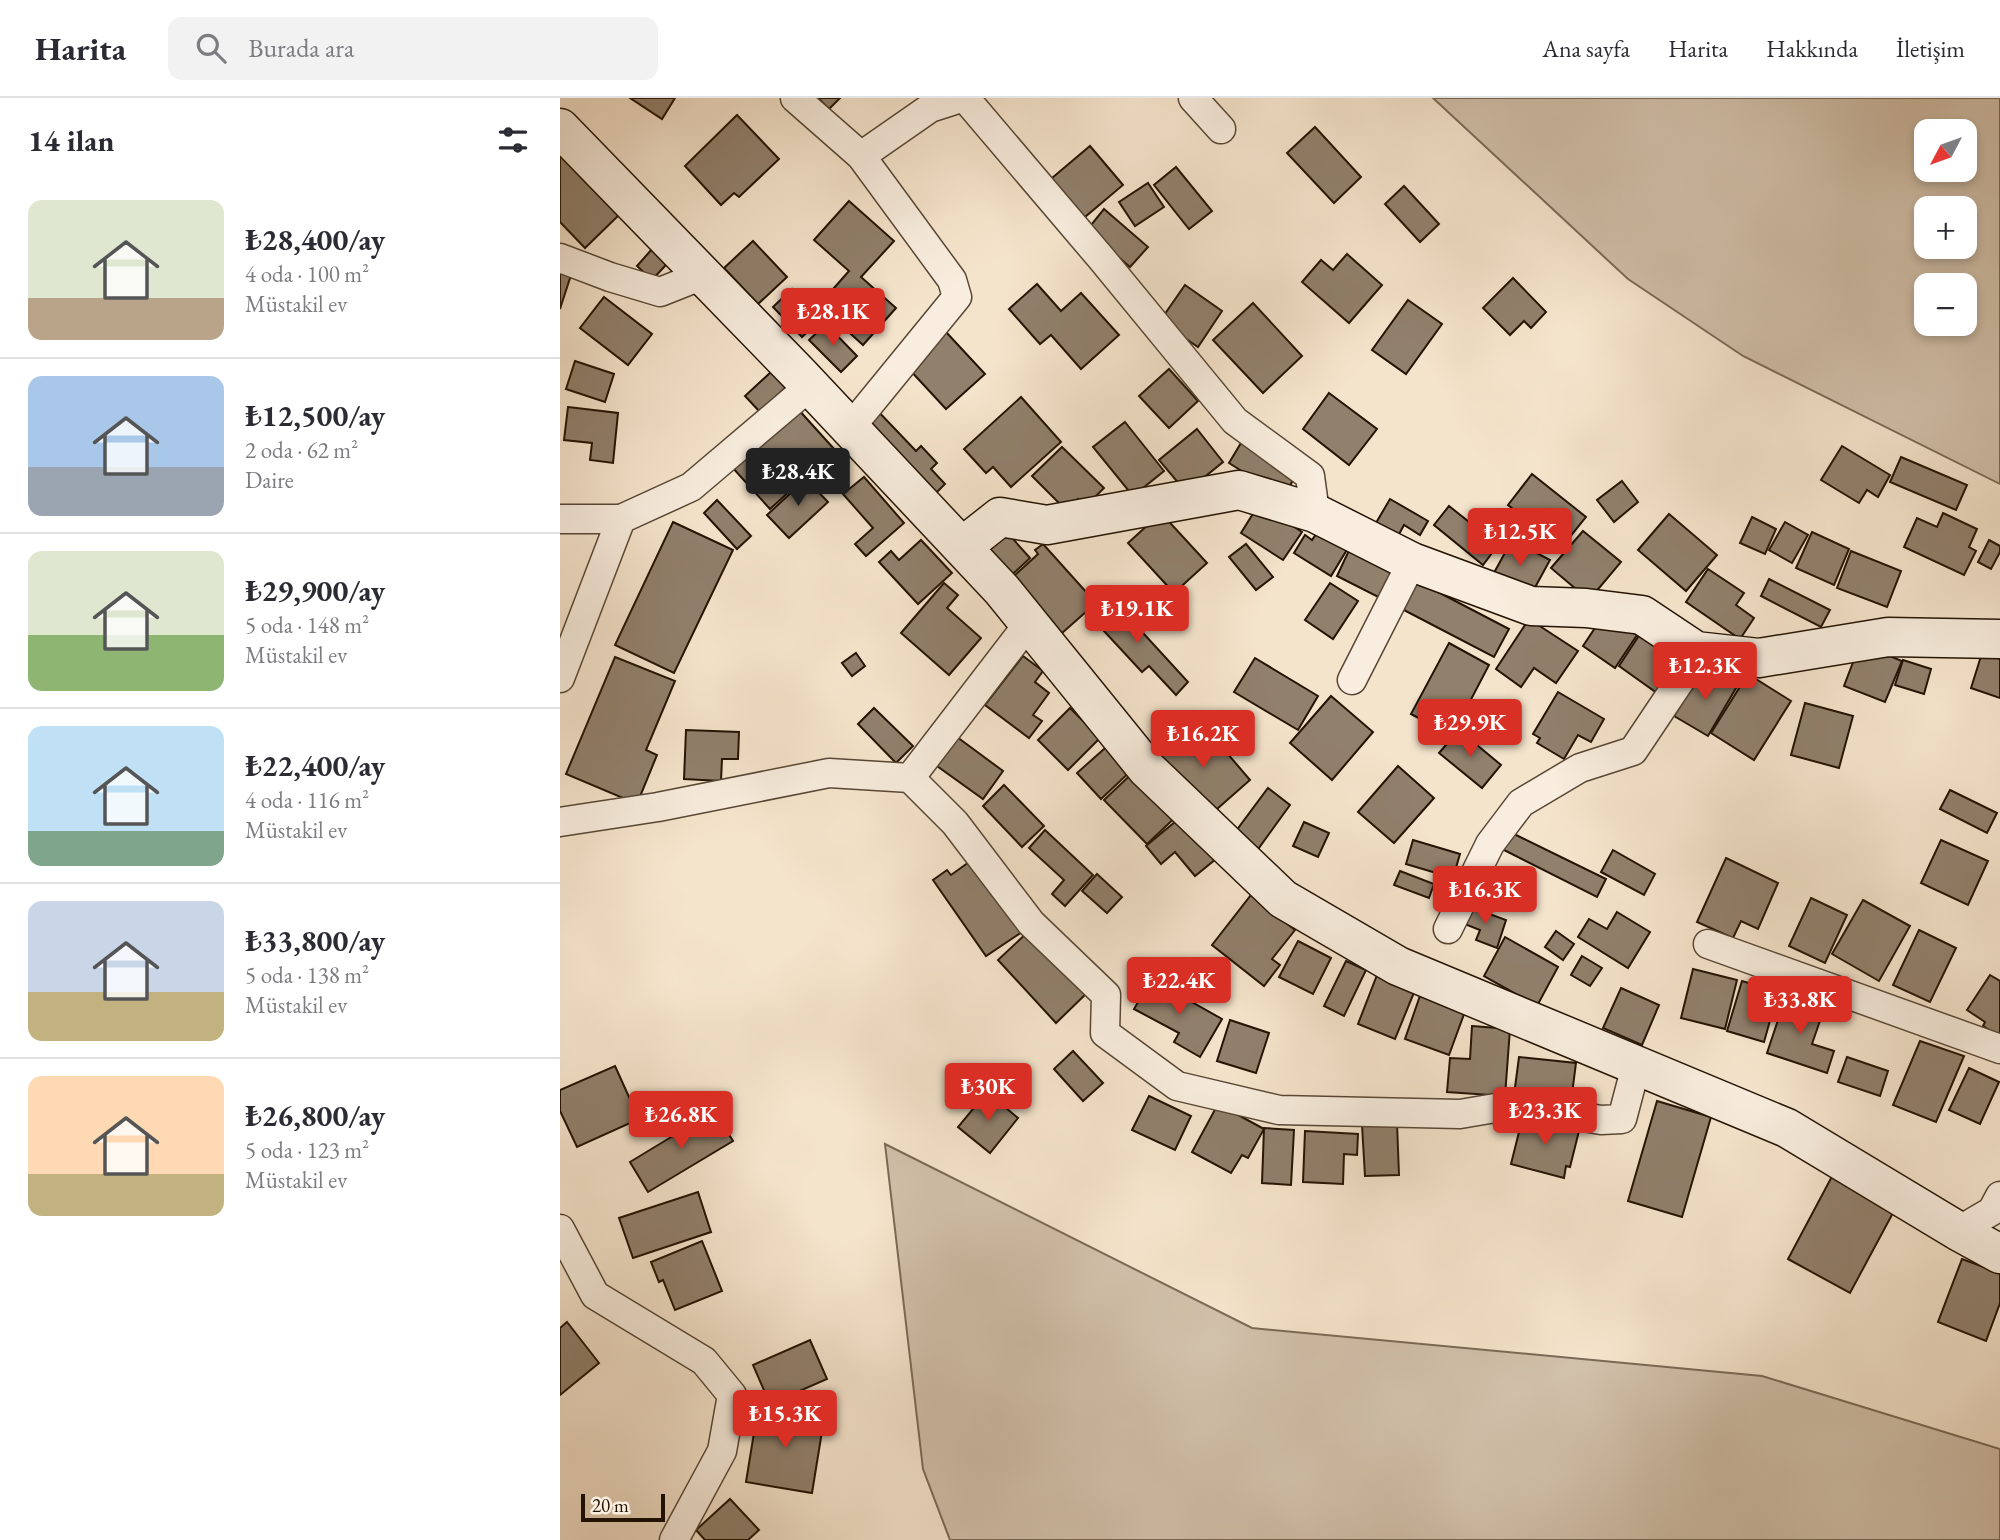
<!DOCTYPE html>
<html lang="tr">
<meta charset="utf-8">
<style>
:root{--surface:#fff;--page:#f2f2f3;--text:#2b2b33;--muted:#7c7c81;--line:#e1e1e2;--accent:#d93025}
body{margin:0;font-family:"EB Garamond",serif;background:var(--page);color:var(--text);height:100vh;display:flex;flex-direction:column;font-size:26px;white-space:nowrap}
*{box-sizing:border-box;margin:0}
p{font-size:23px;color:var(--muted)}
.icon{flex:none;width:38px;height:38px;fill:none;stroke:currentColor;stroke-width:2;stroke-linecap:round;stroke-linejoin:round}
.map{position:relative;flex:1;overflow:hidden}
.drawer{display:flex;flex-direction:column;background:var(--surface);width:560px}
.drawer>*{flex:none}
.needle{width:46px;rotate:229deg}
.fabs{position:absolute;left:1354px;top:21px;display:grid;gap:14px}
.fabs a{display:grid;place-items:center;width:63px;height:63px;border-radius:14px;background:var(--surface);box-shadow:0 4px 10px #0003;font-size:35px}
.scale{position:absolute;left:21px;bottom:18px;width:84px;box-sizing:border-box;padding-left:7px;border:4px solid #241303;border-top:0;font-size:19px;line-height:24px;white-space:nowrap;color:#241303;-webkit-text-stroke:5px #f8edde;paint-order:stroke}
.price{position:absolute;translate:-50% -60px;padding:0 16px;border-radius:7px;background:var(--accent);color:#fff;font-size:23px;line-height:46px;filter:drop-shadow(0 2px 4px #0008)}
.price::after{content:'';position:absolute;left:50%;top:42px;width:21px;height:16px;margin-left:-10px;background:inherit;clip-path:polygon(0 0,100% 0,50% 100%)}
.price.active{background:#222;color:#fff}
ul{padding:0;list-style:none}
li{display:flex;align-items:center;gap:21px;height:175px;padding:0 28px}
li+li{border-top:2px solid var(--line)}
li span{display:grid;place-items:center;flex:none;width:196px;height:140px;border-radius:14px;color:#555}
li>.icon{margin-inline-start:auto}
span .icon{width:84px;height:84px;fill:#fffc;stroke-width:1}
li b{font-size:30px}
h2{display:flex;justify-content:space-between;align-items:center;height:84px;padding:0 28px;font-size:30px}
header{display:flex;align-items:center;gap:42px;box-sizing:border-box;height:98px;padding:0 35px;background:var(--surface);border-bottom:2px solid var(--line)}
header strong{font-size:33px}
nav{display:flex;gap:38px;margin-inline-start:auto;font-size:24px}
.search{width:490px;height:63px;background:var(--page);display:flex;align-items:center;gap:18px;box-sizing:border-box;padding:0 24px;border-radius:14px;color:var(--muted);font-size:26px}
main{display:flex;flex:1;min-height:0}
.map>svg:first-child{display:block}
</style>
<header>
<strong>Harita</strong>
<div class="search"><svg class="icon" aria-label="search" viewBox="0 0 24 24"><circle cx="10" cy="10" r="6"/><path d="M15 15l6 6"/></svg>Burada ara</div>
<nav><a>Ana sayfa</a><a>Harita</a><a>Hakkında</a><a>İletişim</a></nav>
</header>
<main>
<section class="drawer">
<h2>14 ilan<svg class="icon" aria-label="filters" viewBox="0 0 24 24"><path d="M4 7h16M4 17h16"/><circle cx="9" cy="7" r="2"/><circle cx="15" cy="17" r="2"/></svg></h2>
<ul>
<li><span style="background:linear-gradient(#dfe7d0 70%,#b9a48a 0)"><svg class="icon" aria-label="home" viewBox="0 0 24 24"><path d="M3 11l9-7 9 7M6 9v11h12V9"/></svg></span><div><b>₺28,400/ay</b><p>4 oda · 100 m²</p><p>Müstakil ev</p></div></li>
<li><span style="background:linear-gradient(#a9c7e8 65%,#9aa5b1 0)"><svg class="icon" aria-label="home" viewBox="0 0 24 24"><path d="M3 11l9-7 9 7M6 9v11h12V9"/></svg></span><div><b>₺12,500/ay</b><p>2 oda · 62 m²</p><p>Daire</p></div></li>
<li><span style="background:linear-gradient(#dfe7d0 60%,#8fb573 0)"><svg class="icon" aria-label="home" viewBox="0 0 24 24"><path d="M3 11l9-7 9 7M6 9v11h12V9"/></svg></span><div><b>₺29,900/ay</b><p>5 oda · 148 m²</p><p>Müstakil ev</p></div></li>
<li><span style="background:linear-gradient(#bfe0f5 75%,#7fa58c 0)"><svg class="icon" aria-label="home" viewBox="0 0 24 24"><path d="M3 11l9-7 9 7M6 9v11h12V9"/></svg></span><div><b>₺22,400/ay</b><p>4 oda · 116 m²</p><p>Müstakil ev</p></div></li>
<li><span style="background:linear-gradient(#c9d6e8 65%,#c2b280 0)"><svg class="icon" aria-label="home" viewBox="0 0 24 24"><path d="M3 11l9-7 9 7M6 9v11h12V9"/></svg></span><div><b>₺33,800/ay</b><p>5 oda · 138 m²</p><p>Müstakil ev</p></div></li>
<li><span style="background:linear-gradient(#ffd9b3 70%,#c2b280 0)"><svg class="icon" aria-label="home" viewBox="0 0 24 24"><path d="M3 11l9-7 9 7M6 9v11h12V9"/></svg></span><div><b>₺26,800/ay</b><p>5 oda · 123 m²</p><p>Müstakil ev</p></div></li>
</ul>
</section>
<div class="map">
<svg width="1440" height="1442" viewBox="0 0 1440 1442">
<rect width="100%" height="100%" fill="#f5e4cc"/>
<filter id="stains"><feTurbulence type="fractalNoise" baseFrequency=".00286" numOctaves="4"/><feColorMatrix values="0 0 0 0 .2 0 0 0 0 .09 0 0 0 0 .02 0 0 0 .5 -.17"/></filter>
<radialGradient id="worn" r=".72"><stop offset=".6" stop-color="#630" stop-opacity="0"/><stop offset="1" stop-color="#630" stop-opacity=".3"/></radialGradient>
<g fill="#d1c0aa" stroke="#7a6a56" stroke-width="2" fill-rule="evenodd">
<path d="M 873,0 L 1440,0 L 1440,386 L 1183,258 L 1068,181 ZM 1367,33 L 1405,33 L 1405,72 L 1367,72 ZM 1367,110 L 1405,110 L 1405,149 L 1367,149 ZM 1367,187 L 1405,187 L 1405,226 L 1367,226 Z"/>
<path d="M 325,1046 L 692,1230 L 1202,1278 L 1440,1351 L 1440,1442 L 390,1442 L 363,1371 Z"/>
</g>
<g fill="#91806c" stroke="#241303" stroke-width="2">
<path d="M 70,0 L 115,0 L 102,21 Z"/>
<path d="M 258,0 L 280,0 L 269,11 Z"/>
<path d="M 177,17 L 219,61 L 179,99 L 174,95 L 161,107 L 125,68 Z"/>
<path d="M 755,29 L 801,79 L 774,105 L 727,55 Z"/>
<path d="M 530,48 L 563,87 L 519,124 L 486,85 Z"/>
<path d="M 0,53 L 60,116 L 25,150 L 0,124 Z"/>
<path d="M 616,69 L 652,113 L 629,131 L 594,87 Z"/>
<path d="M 588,85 L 604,109 L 575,128 L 559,104 Z"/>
<path d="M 844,88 L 879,126 L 860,144 L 825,106 Z"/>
<path d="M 289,103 L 334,143 L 301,179 L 336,210 L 303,247 L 259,207 L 289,173 L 254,142 Z"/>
<path d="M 544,111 L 588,149 L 570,169 L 527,132 Z"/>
<path d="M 100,142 L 116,156 L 92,182 L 77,168 Z"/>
<path d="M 193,143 L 227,179 L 198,206 L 164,170 Z"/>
<path d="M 787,156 L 822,187 L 789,225 L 742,184 L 761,162 L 773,172 Z"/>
<path d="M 0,171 L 12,174 L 0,211 Z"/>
<path d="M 953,180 L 986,214 L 971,230 L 964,223 L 950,237 L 923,210 Z"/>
<path d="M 477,186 L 501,213 L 521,195 L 559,237 L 521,271 L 491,237 L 480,246 L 449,211 Z"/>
<path d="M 625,187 L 662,213 L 638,249 L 600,223 Z"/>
<path d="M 232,191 L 261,221 L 242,239 L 213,209 Z"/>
<path d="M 44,199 L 92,236 L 68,267 L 20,230 Z"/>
<path d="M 848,202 L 882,226 L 846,276 L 812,252 Z"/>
<path d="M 693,205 L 742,258 L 703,295 L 653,242 Z"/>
<path d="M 266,226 L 297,258 L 281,274 L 249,242 Z"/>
<path d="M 386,234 L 425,276 L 386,311 L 348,270 Z"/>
<path d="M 15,263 L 54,276 L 45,304 L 6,291 Z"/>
<path d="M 609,271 L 638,303 L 609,330 L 579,298 Z"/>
<path d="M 211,274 L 226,289 L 200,314 L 185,298 Z"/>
<path d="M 769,295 L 817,331 L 789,367 L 743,331 Z"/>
<path d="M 461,299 L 501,344 L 451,389 L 433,369 L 426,375 L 404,351 Z"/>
<path d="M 8,309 L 58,315 L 53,365 L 30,362 L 32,345 L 4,342 Z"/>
<path d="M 314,309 L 356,353 L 361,348 L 377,365 L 371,371 L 385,386 L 368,403 L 295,327 Z"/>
<path d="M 237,310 L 275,352 L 210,411 L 172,369 Z"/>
<path d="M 565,324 L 604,373 L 573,398 L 533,349 Z"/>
<path d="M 637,331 L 663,364 L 626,394 L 599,362 Z"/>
<path d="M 681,345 L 735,379 L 723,399 L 669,365 Z"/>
<path d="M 1282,348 L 1330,377 L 1318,399 L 1307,392 L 1299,405 L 1261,382 Z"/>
<path d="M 502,349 L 544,390 L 526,408 L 518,401 L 507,413 L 472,378 Z"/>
<path d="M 1341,359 L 1407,387 L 1396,412 L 1330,384 Z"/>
<path d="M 972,376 L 1026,419 L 1001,450 L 948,407 Z"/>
<path d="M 304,379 L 344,425 L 306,458 L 295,446 L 313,430 L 283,396 Z"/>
<path d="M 246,381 L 268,404 L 229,440 L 207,417 Z"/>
<path d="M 1062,383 L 1078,404 L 1054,424 L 1037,402 Z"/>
<path d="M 830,401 L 868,423 L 860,437 L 844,427 L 838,438 L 816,425 Z"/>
<path d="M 157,402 L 191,438 L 177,451 L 144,415 Z"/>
<path d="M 699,406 L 742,434 L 723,462 L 681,435 Z"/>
<path d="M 889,408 L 938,447 L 923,467 L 874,427 Z"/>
<path d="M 601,415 L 647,465 L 614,495 L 568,445 Z"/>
<path d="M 1383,415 L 1417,431 L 1409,449 L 1416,453 L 1404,477 L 1344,449 L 1357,420 L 1377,429 Z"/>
<path d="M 1109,416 L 1157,457 L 1126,493 L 1078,452 Z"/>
<path d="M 1192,419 L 1216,431 L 1205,456 L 1180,445 Z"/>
<path d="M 113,424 L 173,452 L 114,575 L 55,547 Z"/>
<path d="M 1225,424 L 1248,437 L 1232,465 L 1209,452 Z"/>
<path d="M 762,427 L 791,445 L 771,478 L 734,455 L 745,437 L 752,442 Z"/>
<path d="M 444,431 L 470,460 L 441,487 L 414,459 Z"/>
<path d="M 1023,433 L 1061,464 L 1029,502 L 991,470 Z"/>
<path d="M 1252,434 L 1289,451 L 1274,487 L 1236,470 Z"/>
<path d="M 361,442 L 392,475 L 358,506 L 319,464 L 331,453 L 339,462 Z"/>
<path d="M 952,442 L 990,462 L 972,495 L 930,482 Z"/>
<path d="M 1429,442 L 1440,448 L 1440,454 L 1431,471 L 1418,464 Z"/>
<path d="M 483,446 L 536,505 L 493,543 L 443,488 L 478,456 L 475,452 Z"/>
<path d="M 686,446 L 713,479 L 696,492 L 669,459 Z"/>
<path d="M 791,448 L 841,472 L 826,503 L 777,478 Z"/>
<path d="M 1291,453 L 1341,473 L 1327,509 L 1277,490 Z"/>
<path d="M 1148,471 L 1184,495 L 1176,507 L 1194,520 L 1180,541 L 1126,504 Z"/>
<path d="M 1209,481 L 1270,512 L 1261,529 L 1201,498 Z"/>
<path d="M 855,482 L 949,531 L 934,559 L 840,510 Z"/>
<path d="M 384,485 L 398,497 L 387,510 L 421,540 L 389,577 L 341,535 Z"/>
<path d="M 770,485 L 798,503 L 773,541 L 745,522 Z"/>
<path d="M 551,500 L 628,584 L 616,597 L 589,568 L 582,574 L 531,519 Z"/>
<path d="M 1045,515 L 1077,537 L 1055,570 L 1023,548 Z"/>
<path d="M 969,521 L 1018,553 L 996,585 L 974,570 L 961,589 L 936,571 Z"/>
<path d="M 1082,533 L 1121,560 L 1097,595 L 1059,568 Z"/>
<path d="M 889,545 L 929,567 L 892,638 L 851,616 Z"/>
<path d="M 1300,546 L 1342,563 L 1325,604 L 1284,588 Z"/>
<path d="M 296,555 L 305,568 L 292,578 L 282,565 Z"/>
<path d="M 1422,555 L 1440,561 L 1440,600 L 1411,590 Z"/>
<path d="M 463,558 L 483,573 L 475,584 L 489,595 L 473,617 L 482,623 L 469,640 L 425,607 Z"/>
<path d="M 55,559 L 115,583 L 86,652 L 97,657 L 77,706 L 6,676 Z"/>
<path d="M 695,560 L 758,598 L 738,632 L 674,594 Z"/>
<path d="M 1343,562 L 1371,571 L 1364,596 L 1335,587 Z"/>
<path d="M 1143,570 L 1176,590 L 1148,638 L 1114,618 Z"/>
<path d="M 1188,576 L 1231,603 L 1194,662 L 1151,635 Z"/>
<path d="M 998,594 L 1044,621 L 1031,644 L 1018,637 L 1004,661 L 977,645 L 980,640 L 973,636 Z"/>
<path d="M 771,598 L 813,634 L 772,682 L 730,645 Z"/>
<path d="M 1245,605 L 1293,618 L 1279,670 L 1231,657 Z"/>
<path d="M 314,610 L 353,648 L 336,665 L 298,626 Z"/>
<path d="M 510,610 L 540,640 L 508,672 L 478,642 Z"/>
<path d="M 630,629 L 647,648 L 655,641 L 690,682 L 649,718 L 596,658 Z"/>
<path d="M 126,632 L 179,634 L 178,661 L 162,661 L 161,683 L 124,681 Z"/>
<path d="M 899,632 L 941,667 L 922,690 L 879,655 Z"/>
<path d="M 397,639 L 443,673 L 423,701 L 377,668 Z"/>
<path d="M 552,644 L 575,669 L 541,701 L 517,675 Z"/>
<path d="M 580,668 L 623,712 L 587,746 L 544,702 Z"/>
<path d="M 838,668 L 874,700 L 834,745 L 798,714 Z"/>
<path d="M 444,687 L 484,728 L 462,749 L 423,708 Z"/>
<path d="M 708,690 L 730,707 L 696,754 L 673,737 Z"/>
<path d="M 1390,692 L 1437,715 L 1427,735 L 1380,711 Z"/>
<path d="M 627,714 L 662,756 L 635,778 L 615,754 L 601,766 L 586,748 Z"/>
<path d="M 744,724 L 769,735 L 758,759 L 733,748 Z"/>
<path d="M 485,732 L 533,777 L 505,808 L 492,796 L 504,782 L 469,750 Z"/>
<path d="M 950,734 L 1046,781 L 1037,799 L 942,751 Z"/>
<path d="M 853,742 L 900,756 L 893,780 L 846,766 Z"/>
<path d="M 1381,742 L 1428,763 L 1408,807 L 1361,785 Z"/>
<path d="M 1053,752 L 1095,776 L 1084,797 L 1041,774 Z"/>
<path d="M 1166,760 L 1218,785 L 1198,831 L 1181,823 L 1173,840 L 1137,824 Z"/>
<path d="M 412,762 L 462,834 L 426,858 L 373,782 L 387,772 L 391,777 Z"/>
<path d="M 840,773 L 874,786 L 869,800 L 834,787 Z"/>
<path d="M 537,776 L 562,799 L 547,815 L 522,793 Z"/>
<path d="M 691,797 L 735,832 L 712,861 L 720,867 L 704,888 L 652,847 Z"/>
<path d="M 1251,800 L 1287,817 L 1265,865 L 1229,848 Z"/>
<path d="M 1303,802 L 1350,828 L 1319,883 L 1272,856 Z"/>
<path d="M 908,808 L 946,822 L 937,850 L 916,842 L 920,832 L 902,825 Z"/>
<path d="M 1057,814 L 1090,834 L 1068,870 L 1018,839 L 1029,821 L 1047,831 Z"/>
<path d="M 470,832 L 528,894 L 496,925 L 438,862 Z"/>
<path d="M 1359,832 L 1396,850 L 1370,904 L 1333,887 Z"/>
<path d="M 996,833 L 1014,846 L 1003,862 L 985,849 Z"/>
<path d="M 945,839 L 998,869 L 977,908 L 924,878 Z"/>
<path d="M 738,843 L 771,860 L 753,896 L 719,879 Z"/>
<path d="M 1022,858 L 1042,870 L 1030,888 L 1011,877 Z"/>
<path d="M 786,863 L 806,872 L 784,918 L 764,908 Z"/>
<path d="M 1133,871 L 1177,882 L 1165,931 L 1121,920 Z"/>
<path d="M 817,877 L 855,892 L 835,941 L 798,926 Z"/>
<path d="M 1430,877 L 1440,883 L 1440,939 L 1423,928 L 1425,924 L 1407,912 Z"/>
<path d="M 591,881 L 662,921 L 640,959 L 614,944 L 619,935 L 574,911 Z"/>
<path d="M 1182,883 L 1218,894 L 1204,944 L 1167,933 Z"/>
<path d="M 1061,890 L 1099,907 L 1082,947 L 1043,930 Z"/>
<path d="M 862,892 L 907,908 L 889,957 L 845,941 Z"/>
<path d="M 1226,898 L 1264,911 L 1252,946 L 1274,953 L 1267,975 L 1207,955 Z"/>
<path d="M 670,922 L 709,935 L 696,975 L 657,963 Z"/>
<path d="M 912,928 L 950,931 L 945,998 L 887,994 L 890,960 L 910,961 Z"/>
<path d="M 1360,943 L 1404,958 L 1376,1024 L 1333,1007 Z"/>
<path d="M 513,953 L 543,985 L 523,1003 L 494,971 Z"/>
<path d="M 959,959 L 1016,965 L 1011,1004 L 954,997 Z"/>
<path d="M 1287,959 L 1328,973 L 1320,998 L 1278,984 Z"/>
<path d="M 55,968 L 79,1021 L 17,1049 L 0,1013 L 0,992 Z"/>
<path d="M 1409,970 L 1439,984 L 1420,1026 L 1389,1012 Z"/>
<path d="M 427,994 L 458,1020 L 430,1055 L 398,1029 Z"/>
<path d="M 589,998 L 631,1018 L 615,1052 L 572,1032 Z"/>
<path d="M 1097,1003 L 1151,1019 L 1122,1119 L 1068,1103 Z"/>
<path d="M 658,1006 L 704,1031 L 688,1060 L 682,1057 L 671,1075 L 632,1054 Z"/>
<path d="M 154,1013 L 173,1043 L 88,1094 L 70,1064 Z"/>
<path d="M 963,1018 L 1019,1033 L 1010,1069 L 1006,1068 L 1004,1080 L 951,1066 Z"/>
<path d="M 837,1025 L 839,1077 L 805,1078 L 802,1027 Z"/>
<path d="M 704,1030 L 734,1032 L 731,1087 L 702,1085 Z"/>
<path d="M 745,1033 L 798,1036 L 797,1057 L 784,1056 L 783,1086 L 743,1084 Z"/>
<path d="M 1277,1069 L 1334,1113 L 1290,1195 L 1228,1161 Z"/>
<path d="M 138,1094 L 151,1134 L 73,1160 L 59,1120 Z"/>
<path d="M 142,1143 L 162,1193 L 115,1212 L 103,1182 L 99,1184 L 91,1164 Z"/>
<path d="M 1402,1161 L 1440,1175 L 1440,1205 L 1426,1243 L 1378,1224 Z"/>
<path d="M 7,1224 L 39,1265 L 0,1297 L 0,1230 Z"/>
<path d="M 250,1242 L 267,1281 L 210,1306 L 193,1267 Z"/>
<path d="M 198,1310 L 264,1321 L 252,1395 L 186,1384 Z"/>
<path d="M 170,1401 L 199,1432 L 188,1442 L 145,1442 L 136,1432 Z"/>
</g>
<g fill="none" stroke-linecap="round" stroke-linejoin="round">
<g stroke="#584735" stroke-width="31">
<g id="street">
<path d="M 235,0 L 301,58 L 392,182 L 397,199 L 290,330"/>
<path d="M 405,0 L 541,160 L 675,323 L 750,378 L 755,415"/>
<path d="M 633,0 L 661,31"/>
<path d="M 301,58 L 370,10 L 401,0"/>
<path d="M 0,160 L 50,179 L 100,194 L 143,177"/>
<path d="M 0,421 L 61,421"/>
<path d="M 0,580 L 61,421 L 131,389 L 250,288"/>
<path d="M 792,582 L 852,464"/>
<path d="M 350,680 L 469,525"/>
<path d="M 0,724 L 98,709 L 269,675 L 350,680 L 395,725 L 471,825 L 546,897 L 545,935 L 617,988 L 719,1012 L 900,1016 L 953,1007 L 1041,1022 L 1062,1021 L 1076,968"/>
<path d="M 888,831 L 930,746 L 961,705 L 1020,670 L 1073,653 L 1140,553"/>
<path d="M 1148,846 L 1440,951"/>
<path d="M 0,1131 L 35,1197 L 144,1263 L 172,1297 L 162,1353 L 114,1442"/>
<path d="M 1398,1133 L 1432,1113 L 1440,1098"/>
</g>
</g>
<g stroke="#241303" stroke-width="41">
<g id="secondary">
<path d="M 0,30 L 240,277 L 442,492 L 587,671 L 723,801 L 838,868 L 1227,1030 L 1398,1133 L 1440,1156"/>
<path d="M 402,449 L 440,419 L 487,427 L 679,392 L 755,415 L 852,464 L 971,508 L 1026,510 L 1082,517 L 1136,553 L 1199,560 L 1328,539 L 1440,541"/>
</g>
</g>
<use href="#street" stroke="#f8edde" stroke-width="28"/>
<use href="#secondary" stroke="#f8edde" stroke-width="38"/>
</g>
<rect width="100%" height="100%" filter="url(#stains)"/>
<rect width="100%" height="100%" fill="url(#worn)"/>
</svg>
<div class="fabs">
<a><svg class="needle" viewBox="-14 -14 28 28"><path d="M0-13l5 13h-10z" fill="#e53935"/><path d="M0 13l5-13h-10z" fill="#7c7c81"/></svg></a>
<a>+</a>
<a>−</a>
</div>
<div class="scale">20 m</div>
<b class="price" style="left:273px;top:250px">₺28.1K</b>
<b class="price active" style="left:238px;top:410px">₺28.4K</b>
<b class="price" style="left:960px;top:470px">₺12.5K</b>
<b class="price" style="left:577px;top:547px">₺19.1K</b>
<b class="price" style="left:1145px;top:604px">₺12.3K</b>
<b class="price" style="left:910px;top:661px">₺29.9K</b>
<b class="price" style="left:643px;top:672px">₺16.2K</b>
<b class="price" style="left:925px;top:828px">₺16.3K</b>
<b class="price" style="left:619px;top:919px">₺22.4K</b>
<b class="price" style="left:1240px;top:938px">₺33.8K</b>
<b class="price" style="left:428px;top:1025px">₺30K</b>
<b class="price" style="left:985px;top:1049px">₺23.3K</b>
<b class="price" style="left:121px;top:1053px">₺26.8K</b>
<b class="price" style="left:225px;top:1352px">₺15.3K</b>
</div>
</main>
